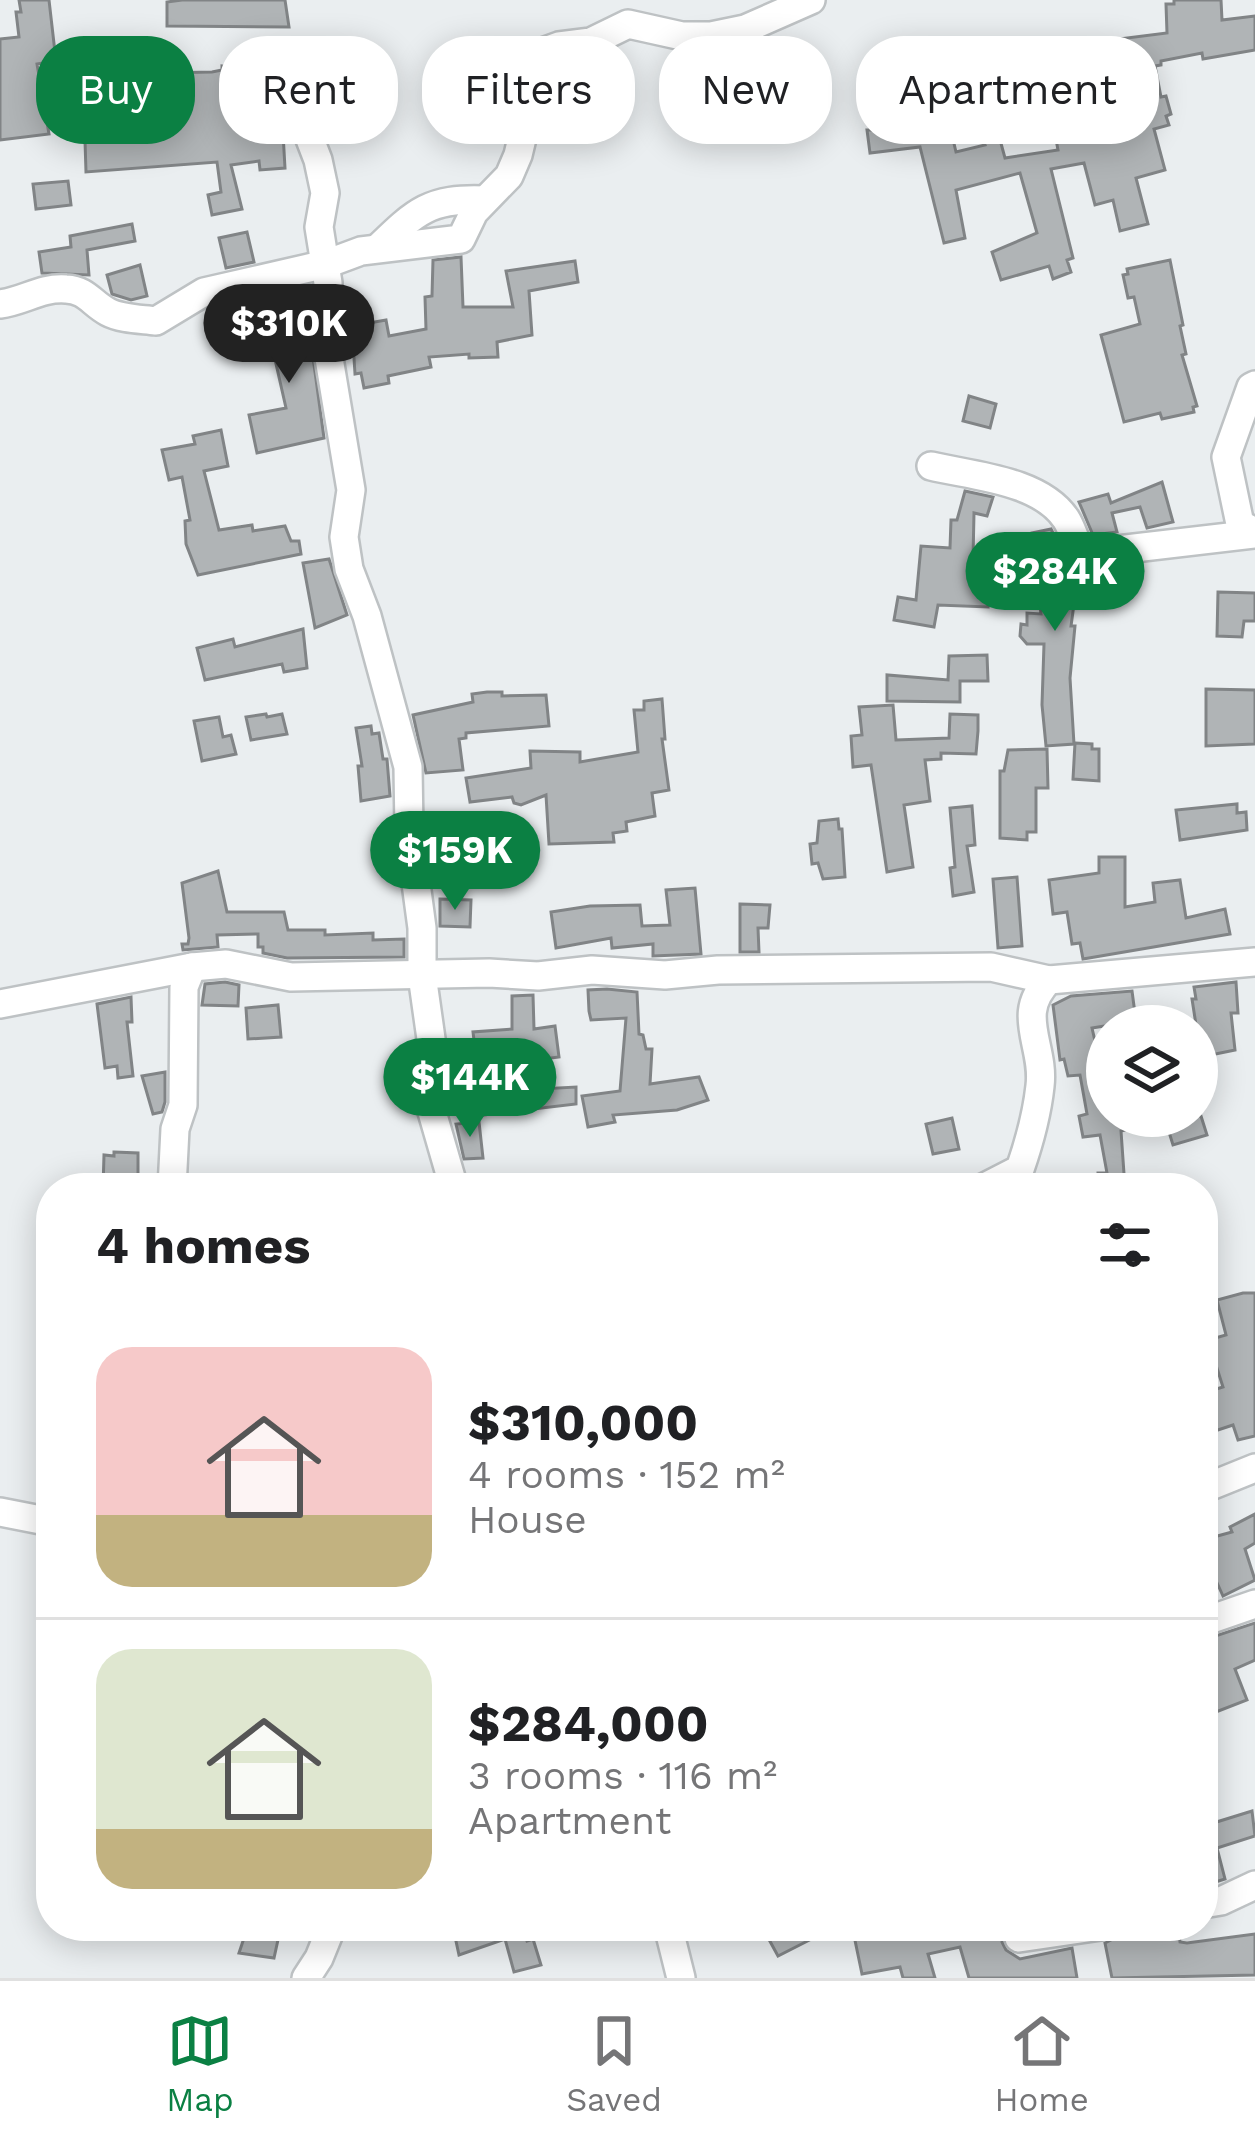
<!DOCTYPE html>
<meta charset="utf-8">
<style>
:root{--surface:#fff;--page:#f6f6f6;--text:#202124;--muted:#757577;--line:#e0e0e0;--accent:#0b8043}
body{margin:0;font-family:"Work Sans",sans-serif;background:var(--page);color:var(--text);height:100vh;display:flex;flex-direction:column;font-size:45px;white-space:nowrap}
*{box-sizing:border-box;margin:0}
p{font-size:39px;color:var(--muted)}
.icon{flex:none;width:66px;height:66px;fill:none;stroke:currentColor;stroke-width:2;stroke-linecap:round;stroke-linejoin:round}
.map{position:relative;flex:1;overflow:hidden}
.drawer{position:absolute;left:36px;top:1173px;width:1182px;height:768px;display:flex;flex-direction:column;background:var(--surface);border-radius:48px;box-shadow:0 6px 30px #0003}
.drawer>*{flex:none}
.top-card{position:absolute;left:36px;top:36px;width:1185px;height:108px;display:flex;gap:24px}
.controls{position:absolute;left:1086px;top:1005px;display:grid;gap:24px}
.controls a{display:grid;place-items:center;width:132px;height:132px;border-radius:50%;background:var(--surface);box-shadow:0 6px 30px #0003;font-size:60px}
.price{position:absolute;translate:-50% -102px;padding:0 27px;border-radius:42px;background:var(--accent);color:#fff;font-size:39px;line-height:78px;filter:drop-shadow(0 3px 6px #0008)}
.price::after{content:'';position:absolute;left:50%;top:72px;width:36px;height:27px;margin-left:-18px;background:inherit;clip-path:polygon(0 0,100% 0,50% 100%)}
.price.active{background:#222;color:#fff}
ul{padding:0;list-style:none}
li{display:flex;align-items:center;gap:36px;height:300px;padding:0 60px}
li+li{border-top:3px solid var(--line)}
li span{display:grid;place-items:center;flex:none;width:336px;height:240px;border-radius:36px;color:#555}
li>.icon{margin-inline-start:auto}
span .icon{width:144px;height:144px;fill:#fffc;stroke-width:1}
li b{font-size:51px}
h2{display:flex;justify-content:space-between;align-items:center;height:144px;padding:0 60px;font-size:51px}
.tag{padding:0 42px;border-radius:48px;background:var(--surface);box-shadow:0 6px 30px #0003;font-size:42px;line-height:108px}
.tag.active{background:var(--accent);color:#fff}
.menu{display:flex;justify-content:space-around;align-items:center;height:168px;border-top:3px solid var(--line);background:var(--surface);font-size:33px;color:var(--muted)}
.menu a{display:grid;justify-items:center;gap:6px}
.menu .active{color:var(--accent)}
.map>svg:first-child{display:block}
</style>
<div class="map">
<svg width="1255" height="1978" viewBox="0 0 1255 1978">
<rect width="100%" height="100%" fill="#eaeef0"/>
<g fill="#b0b4b6" stroke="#818486" stroke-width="3">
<path d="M 19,0 L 49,0 L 56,61 L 37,64 L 49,134 L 0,140 L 0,39 L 19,37 L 16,12 L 21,12 Z"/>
<path d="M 182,0 L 285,0 L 289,27 L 167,26 L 167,2 Z"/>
<path d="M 1174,0 L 1221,0 L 1222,20 L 1255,16 L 1255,50 L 1203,59 L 1202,53 L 1161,61 L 1161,65 L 1155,66 L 1161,97 L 1166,96 L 1171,114 L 1166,116 L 1169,125 L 1154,129 L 1165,170 L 1136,178 L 1148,224 L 1120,231 L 1113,200 L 1095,205 L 1084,163 L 1051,169 L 1073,258 L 1067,260 L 1071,272 L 1053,279 L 1049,266 L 1001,280 L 992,252 L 1037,233 L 1020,173 L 956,190 L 965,238 L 944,243 L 920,147 L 870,153 L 867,130 L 891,130 L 937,116 L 938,120 L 948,118 L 956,152 L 985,145 L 983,140 L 999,136 L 1005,158 L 1058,150 L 1055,134 L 1091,124 L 1083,82 L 1107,78 L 1103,41 L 1167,33 L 1166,4 L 1174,4 Z"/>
<path d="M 477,57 L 501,61 L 501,97 L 493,97 L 493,120 L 477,120 Z"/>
<path d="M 222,66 L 263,71 L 262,102 L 279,103 L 288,133 L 283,133 L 285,168 L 260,170 L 259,161 L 231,165 L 242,209 L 212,215 L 208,195 L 221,192 L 217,162 L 86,172 L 84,109 L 124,104 L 124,74 L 162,67 L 162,73 L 212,72 L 222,70 Z"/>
<path d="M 1040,97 L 1044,123 L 1008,129 L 1004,103 Z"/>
<path d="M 68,181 L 71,205 L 36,209 L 33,184 Z"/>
<path d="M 132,224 L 135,241 L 87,250 L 89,275 L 42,273 L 39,252 L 71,247 L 70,236 Z"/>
<path d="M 247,232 L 254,262 L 226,268 L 219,238 Z"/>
<path d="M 461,257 L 463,307 L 513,307 L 506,271 L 575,261 L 578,282 L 529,291 L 532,335 L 497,342 L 498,357 L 469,358 L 469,354 L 429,357 L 431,367 L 388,376 L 389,383 L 364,388 L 361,373 L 355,374 L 352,326 L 386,320 L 389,336 L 426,329 L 425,297 L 432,296 L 433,260 Z"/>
<path d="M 1170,260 L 1183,325 L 1180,326 L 1186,354 L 1182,355 L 1197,406 L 1193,407 L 1194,412 L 1162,419 L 1160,413 L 1124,422 L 1101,335 L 1140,324 L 1134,297 L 1128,298 L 1123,275 L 1128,274 L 1127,269 Z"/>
<path d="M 140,265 L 147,296 L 131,300 L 112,294 L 107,275 Z"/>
<path d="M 275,303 L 276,308 L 286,307 L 293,332 L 309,328 L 324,438 L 257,453 L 249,415 L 286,408 L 269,333 L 262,334 L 256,307 Z"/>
<path d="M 969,396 L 996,404 L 990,428 L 963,421 Z"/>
<path d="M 221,430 L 228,466 L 204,471 L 219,530 L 252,525 L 253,531 L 285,526 L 291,541 L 299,541 L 301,554 L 198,575 L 186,544 L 185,521 L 190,520 L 182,477 L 169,480 L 162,450 L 195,444 L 193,436 Z"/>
<path d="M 1162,482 L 1173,522 L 1147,528 L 1140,507 L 1112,513 L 1117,532 L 1093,535 L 1079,502 L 1108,494 L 1111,503 Z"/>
<path d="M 965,491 L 993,497 L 987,516 L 974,513 L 973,559 L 979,559 L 979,592 L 987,592 L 988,607 L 938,605 L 934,627 L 894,620 L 898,597 L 916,600 L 921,546 L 950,548 L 951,520 L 957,520 Z"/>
<path d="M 1051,529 L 1068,564 L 1077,571 L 1087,572 L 1088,577 L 1082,578 L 1083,596 L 1075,597 L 1071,626 L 1075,626 L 1070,678 L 1074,744 L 1046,746 L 1042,705 L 1044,644 L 1027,644 L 1020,636 L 1021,624 L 1027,625 L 1027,613 L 1041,614 L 1032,533 Z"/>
<path d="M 329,559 L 347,615 L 315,628 L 303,563 Z"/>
<path d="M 1218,592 L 1255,593 L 1255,621 L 1244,621 L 1242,637 L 1217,636 Z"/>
<path d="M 303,629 L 307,668 L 284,672 L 282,664 L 205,680 L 197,648 L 233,639 L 235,647 Z"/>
<path d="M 987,655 L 988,681 L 960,681 L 960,702 L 887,701 L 887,675 L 948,680 L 949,656 Z"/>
<path d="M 1206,689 L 1255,690 L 1255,744 L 1206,746 Z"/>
<path d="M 487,692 L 502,692 L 502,696 L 546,695 L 549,726 L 466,733 L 466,738 L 459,739 L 463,770 L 426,773 L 413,715 L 473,702 L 472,694 Z"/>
<path d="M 662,699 L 665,739 L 662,739 L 669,790 L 652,793 L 655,816 L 626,822 L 627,831 L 613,833 L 614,842 L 549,844 L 546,795 L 521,805 L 514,803 L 512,797 L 470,802 L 466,778 L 531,768 L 530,751 L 580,752 L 580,762 L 638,752 L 634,710 L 644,710 L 644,701 Z"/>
<path d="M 893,705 L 896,740 L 949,738 L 950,714 L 978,715 L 978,731 L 976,754 L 941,753 L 941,759 L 925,760 L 930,801 L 904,805 L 913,867 L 887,872 L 871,765 L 853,767 L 851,736 L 862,735 L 859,707 Z"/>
<path d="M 266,714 L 267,717 L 282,714 L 287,734 L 251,740 L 246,717 Z"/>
<path d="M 219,717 L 223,737 L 231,735 L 236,754 L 202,761 L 194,721 Z"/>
<path d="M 371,726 L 372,734 L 379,733 L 383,759 L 387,759 L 390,796 L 361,801 L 358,766 L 362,766 L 356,728 Z"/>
<path d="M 1075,743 L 1092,744 L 1092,749 L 1099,749 L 1099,781 L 1073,779 Z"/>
<path d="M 1047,749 L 1048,788 L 1036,788 L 1036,832 L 1027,832 L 1027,840 L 1000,838 L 1000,771 L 1004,771 L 1008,750 Z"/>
<path d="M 1237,804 L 1237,813 L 1246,812 L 1247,830 L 1180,840 L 1176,810 Z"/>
<path d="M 972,806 L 975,845 L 967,846 L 974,892 L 953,896 L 950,868 L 955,867 L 950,808 Z"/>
<path d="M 838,819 L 839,829 L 842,829 L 845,877 L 823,879 L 818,863 L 812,864 L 810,844 L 817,843 L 819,821 Z"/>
<path d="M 1099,857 L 1125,857 L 1125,907 L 1155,902 L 1153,883 L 1180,880 L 1186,918 L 1225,909 L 1230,934 L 1083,959 L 1080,943 L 1072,944 L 1067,912 L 1053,914 L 1049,880 L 1099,873 Z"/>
<path d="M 218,871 L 227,912 L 284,912 L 288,930 L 325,930 L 325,935 L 373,933 L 373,940 L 404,939 L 404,957 L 287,958 L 263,953 L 263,947 L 258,947 L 258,934 L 217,935 L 218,947 L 183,950 L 182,944 L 188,944 L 189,938 L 182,883 Z"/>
<path d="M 1017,877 L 1022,946 L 998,948 L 993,879 Z"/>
<path d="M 695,888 L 701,954 L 653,956 L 653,944 L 612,948 L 611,938 L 556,948 L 551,912 L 590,906 L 640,905 L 642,926 L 670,925 L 666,890 Z"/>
<path d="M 440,899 L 471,900 L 470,927 L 440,926 Z"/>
<path d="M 740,904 L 770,905 L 768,928 L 758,928 L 759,952 L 740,952 Z"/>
<path d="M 225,982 L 239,985 L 238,1006 L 202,1005 L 205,984 Z"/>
<path d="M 1236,982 L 1238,1013 L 1231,1013 L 1235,1050 L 1201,1057 L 1192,999 L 1196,999 L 1194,987 Z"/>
<path d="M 607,989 L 637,992 L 639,1034 L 643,1035 L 646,1049 L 652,1049 L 650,1084 L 699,1077 L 708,1100 L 677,1110 L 613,1115 L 615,1122 L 588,1127 L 582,1096 L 620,1091 L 626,1018 L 591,1020 L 589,1011 L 588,990 Z"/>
<path d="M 1132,991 L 1136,1021 L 1092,1028 L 1098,1054 L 1107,1052 L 1107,1116 L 1159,1116 L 1160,1121 L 1121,1131 L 1125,1188 L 1098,1188 L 1098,1173 L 1107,1173 L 1100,1135 L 1083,1137 L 1079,1116 L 1087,1114 L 1080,1075 L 1068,1076 L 1064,1059 L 1060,1060 L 1053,1005 L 1071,996 Z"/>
<path d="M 533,995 L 534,1029 L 555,1026 L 559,1057 L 535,1060 L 533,1051 L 501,1055 L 504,1084 L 540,1083 L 540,1089 L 576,1087 L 576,1104 L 483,1115 L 473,1032 L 512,1029 L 512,996 Z"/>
<path d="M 131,997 L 132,1022 L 127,1022 L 133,1076 L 118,1078 L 117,1066 L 105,1068 L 97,1004 Z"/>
<path d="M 278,1005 L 281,1037 L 248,1039 L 246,1008 Z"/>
<path d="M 165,1072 L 165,1102 L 162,1112 L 153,1114 L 142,1076 Z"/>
<path d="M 1164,1116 L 1201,1116 L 1207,1135 L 1173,1145 Z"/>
<path d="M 952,1118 L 959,1149 L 933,1154 L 926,1124 Z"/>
<path d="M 479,1122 L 483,1158 L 464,1159 L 456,1124 Z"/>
<path d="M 114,1152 L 138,1153 L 138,1188 L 103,1188 L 104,1155 L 114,1156 Z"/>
<path d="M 1243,1293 L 1255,1293 L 1255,1436 L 1238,1440 L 1233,1425 L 1203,1435 L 1203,1393 L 1223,1387 L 1208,1340 L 1226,1335 L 1217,1300 Z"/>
<path d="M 1255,1514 L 1255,1543 L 1245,1549 L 1255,1580 L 1223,1596 L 1209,1565 L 1203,1567 L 1203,1540 L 1232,1532 L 1230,1527 Z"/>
<path d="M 1255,1623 L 1255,1660 L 1235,1669 L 1247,1700 L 1203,1717 L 1203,1640 Z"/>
<path d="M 1252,1811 L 1255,1836 L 1217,1848 L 1225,1879 L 1203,1886 L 1203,1814 L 1207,1813 L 1210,1824 Z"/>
<path d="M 248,1926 L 281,1926 L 274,1958 L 239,1953 Z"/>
<path d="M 469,1926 L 536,1926 L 524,1933 L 527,1941 L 533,1939 L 541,1965 L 514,1972 L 505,1939 L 459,1955 L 454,1932 Z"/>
<path d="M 780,1926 L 837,1926 L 778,1956 L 766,1934 Z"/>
<path d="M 852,1926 L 1006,1926 L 1002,1942 L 1006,1950 L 1020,1959 L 1072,1948 L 1077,1978 L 969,1978 L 960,1947 L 928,1954 L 935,1978 L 903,1978 L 900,1967 L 862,1974 Z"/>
<path d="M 1119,1926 L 1140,1926 L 1141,1931 L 1163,1928 L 1165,1937 L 1179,1934 L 1180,1942 L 1187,1943 L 1255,1934 L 1255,1975 L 1112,1978 L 1105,1943 L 1113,1939 Z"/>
</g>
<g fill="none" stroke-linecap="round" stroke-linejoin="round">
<g stroke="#bec2c4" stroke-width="32">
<g id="minor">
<path d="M 293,61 L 298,108 L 318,160 L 325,193 L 319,227 L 328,283 L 328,352 L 351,490 L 344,537 L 349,569 L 367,616 L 408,767 L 409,831 L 422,928 L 422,975 L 434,1060 L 430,1105 L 454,1188"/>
<path d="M 378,248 C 416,211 430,198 484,200"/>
<path d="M 0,304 C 24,301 41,287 66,289 C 87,290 91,303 108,312 C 121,319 141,319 156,321 L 204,292 L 326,264 L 361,251 L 461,239 L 474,212 L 509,176 L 518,155 L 524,130 L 516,79 L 518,66 L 526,58 L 559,46 L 591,42 L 628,24 L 682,36 L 711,36 L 745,29 L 811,0"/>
<path d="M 1255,385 L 1251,387 L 1226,457 L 1240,524 L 1255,532"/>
<path d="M 931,466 C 973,476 1040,480 1066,519 C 1073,530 1075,543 1083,554 L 1255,534"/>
<path d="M 0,1004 L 192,967 L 226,964 L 291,977 L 489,973 L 538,976 L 592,970 L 665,975 L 718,970 L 991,967 L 1049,980"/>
<path d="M 172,1188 L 175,1129 L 183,1105 L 184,987 L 192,967"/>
<path d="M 983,1188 L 1020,1169 C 1029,1143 1037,1114 1040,1086 C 1045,1045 1014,1014 1049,980 L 1255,962"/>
<path d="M 1203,1489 L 1255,1468"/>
<path d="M 0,1512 L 51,1522"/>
<path d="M 1203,1622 L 1255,1604"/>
<path d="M 1203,1904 L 1221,1901 L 1255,1885"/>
<path d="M 668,1926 L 681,1978"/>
<path d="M 1019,1938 L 1101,1926"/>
<path d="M 306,1978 L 319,1958 L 332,1926"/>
</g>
</g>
<use href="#minor" stroke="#fff" stroke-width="27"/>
</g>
</svg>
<div class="controls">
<a><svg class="icon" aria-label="layers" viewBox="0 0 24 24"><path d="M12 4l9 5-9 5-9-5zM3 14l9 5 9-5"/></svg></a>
</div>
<b class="price active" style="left:289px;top:386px">$310K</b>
<b class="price" style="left:1055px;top:634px">$284K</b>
<b class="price" style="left:455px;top:913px">$159K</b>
<b class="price" style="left:470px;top:1140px">$144K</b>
<div class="top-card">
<a class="tag active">Buy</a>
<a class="tag">Rent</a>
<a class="tag">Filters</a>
<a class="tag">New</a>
<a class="tag">Apartment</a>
</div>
<section class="drawer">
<h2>4 homes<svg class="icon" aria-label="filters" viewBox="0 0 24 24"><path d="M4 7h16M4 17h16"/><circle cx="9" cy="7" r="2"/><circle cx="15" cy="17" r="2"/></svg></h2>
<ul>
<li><span style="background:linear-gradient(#f6c9c9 70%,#c2b280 0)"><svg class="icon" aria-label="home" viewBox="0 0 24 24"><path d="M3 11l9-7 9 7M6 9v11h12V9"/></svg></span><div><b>$310,000</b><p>4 rooms · 152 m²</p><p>House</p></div></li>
<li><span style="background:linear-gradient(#dfe7d0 75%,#c2b280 0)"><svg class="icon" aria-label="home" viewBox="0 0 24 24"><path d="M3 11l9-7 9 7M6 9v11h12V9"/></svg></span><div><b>$284,000</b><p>3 rooms · 116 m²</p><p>Apartment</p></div></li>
</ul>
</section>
</div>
<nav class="menu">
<a class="active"><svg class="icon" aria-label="map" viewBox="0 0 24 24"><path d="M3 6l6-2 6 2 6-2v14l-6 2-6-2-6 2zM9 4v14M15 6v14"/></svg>Map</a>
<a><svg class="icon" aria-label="saved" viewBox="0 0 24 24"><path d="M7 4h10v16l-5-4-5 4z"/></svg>Saved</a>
<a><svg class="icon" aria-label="home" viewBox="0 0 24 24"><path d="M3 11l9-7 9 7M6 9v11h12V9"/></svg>Home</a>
</nav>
